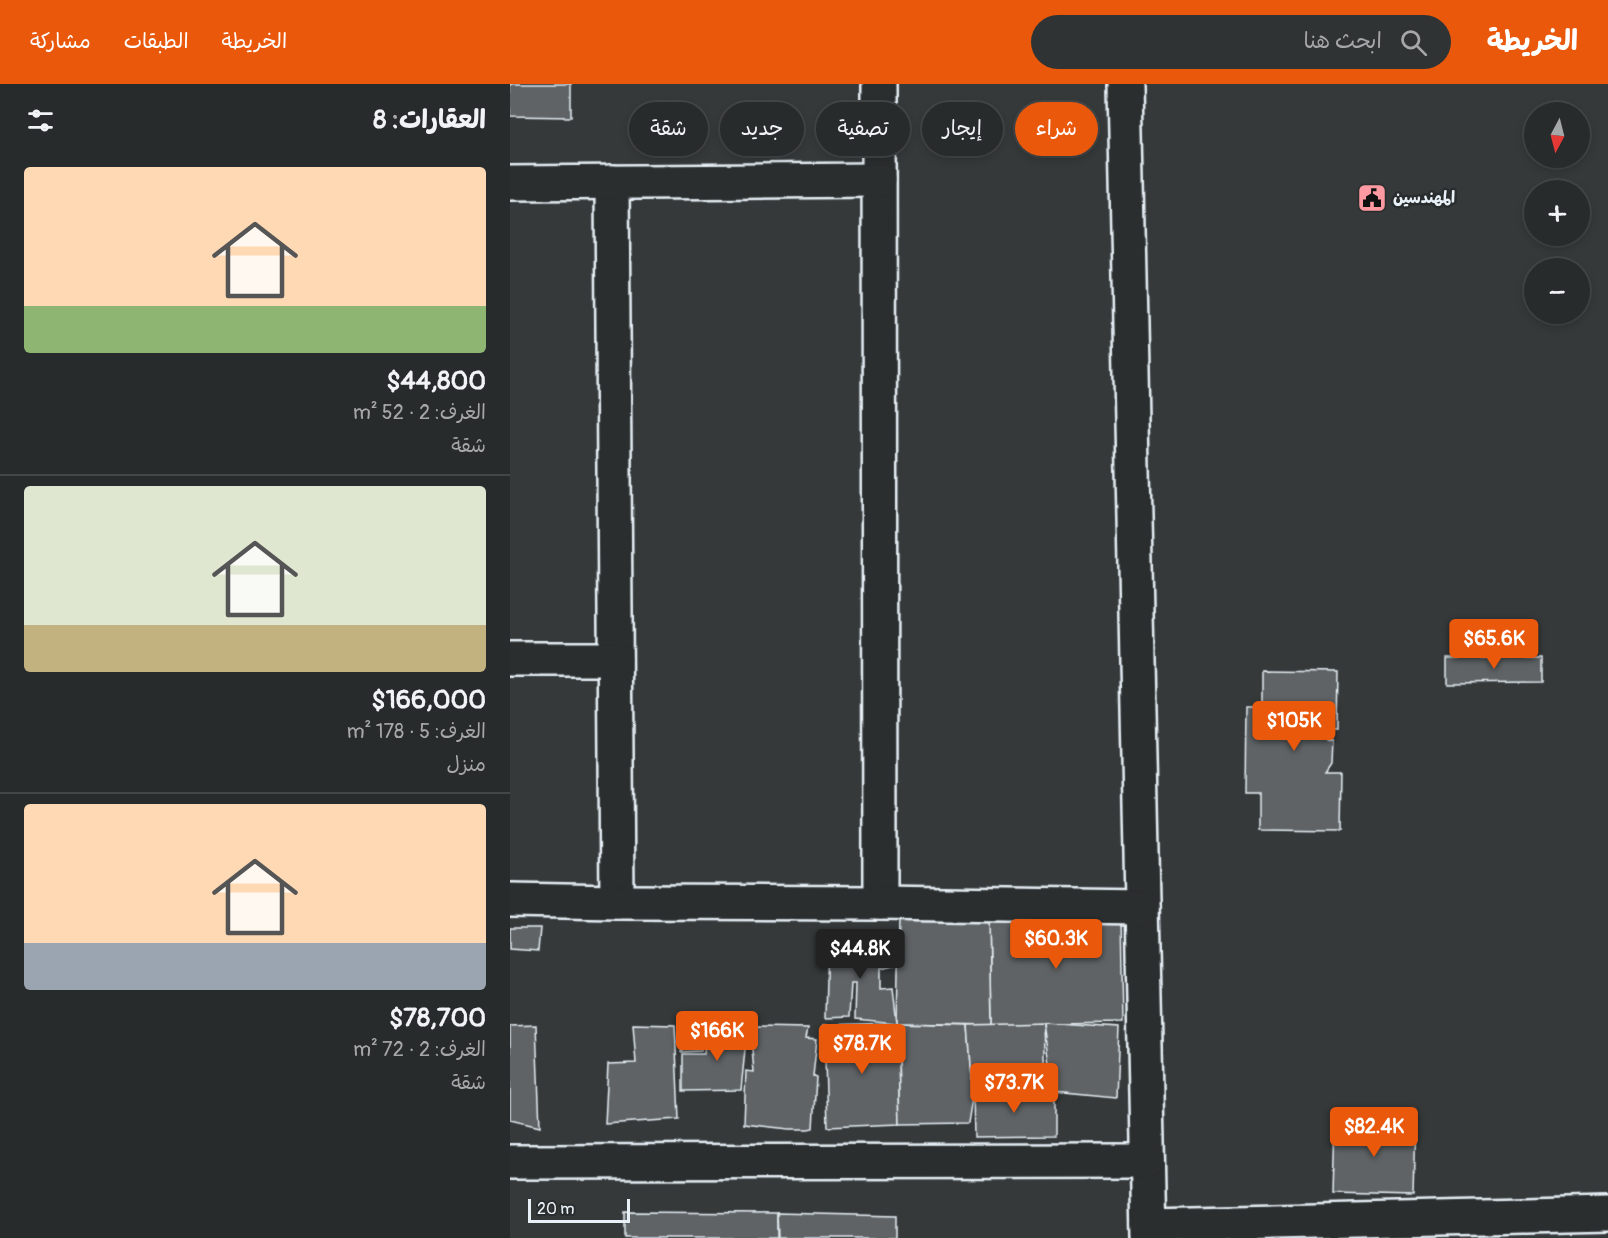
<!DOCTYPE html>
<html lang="ar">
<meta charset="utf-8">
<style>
:root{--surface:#282b2c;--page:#303334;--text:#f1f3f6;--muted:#a5a7a9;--line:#444748;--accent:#ea580c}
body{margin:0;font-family:Pangolin,"Playpen Sans Arabic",sans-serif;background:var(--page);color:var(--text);direction:rtl;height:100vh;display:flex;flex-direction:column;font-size:22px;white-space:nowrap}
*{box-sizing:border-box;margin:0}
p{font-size:20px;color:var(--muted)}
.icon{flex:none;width:33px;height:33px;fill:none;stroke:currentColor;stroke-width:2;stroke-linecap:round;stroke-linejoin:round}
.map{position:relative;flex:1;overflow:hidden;direction:ltr}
.drawer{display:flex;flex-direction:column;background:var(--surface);width:510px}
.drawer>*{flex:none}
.banner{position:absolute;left:18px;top:18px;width:570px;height:54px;direction:rtl;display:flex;gap:12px}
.needle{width:39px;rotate:187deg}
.fabs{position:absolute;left:1014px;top:18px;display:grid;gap:12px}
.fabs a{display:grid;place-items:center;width:66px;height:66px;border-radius:50%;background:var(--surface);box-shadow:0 3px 9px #0003,0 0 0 2px var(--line);font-size:30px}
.scale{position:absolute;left:18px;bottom:15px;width:102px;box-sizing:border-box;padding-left:6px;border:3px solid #e8f1f8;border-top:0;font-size:16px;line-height:21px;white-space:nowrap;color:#e8f1f8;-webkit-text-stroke:4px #2a2d2e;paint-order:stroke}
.price{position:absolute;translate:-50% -51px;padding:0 14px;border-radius:6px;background:var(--accent);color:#fff;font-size:20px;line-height:39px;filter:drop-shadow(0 2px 3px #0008)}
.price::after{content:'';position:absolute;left:50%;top:36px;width:18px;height:14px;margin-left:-9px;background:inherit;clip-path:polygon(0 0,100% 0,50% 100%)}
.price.on{background:#222;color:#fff}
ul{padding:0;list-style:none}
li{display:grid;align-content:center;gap:12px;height:318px;padding:0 24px}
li+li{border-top:2px solid var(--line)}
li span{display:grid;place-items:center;height:186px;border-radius:6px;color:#555}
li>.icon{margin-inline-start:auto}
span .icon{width:108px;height:108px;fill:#fffc;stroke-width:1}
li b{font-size:26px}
h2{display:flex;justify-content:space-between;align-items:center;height:72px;padding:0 24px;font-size:26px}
.tag{padding:0 21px;border-radius:27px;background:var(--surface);box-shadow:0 3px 9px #0003,0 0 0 2px var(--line);font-size:21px;line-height:54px}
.tag.on{background:var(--accent);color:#fff}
header{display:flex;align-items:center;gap:36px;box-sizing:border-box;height:84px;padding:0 30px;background:var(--accent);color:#fff}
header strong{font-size:28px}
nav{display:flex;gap:33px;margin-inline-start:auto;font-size:21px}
.search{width:420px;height:54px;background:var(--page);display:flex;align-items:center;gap:15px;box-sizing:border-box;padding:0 21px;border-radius:33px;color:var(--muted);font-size:22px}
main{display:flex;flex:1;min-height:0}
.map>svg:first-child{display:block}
</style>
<header>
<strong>الخريطة</strong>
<div class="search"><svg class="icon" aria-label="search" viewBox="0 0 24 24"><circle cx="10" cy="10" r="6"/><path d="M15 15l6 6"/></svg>ابحث هنا</div>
<nav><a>الخريطة</a><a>الطبقات</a><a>مشاركة</a></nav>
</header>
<main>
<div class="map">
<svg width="1098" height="1154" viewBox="0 0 1098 1154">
<rect width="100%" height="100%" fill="#35393a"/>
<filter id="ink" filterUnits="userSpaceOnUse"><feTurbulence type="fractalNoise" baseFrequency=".0167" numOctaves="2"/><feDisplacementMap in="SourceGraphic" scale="12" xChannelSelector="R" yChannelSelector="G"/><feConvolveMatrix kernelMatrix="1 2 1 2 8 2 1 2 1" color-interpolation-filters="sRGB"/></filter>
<g filter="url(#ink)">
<g fill="#5f6365" stroke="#e8f1f8" stroke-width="1.5">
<path d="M 0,0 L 61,0 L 61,33 L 0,32 Z"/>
<path d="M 937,574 L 1031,574 L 1031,598 L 937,599 Z"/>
<path d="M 752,587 L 828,588 L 827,646 L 816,646 L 816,656 L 822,657 L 821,679 L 815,688 L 831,688 L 830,747 L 748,746 L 748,709 L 735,709 L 736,623 L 752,623 Z"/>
<path d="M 611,832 L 613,939 L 481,941 L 479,834 Z"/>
<path d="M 479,834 L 481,941 L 387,939 L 389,835 Z"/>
<path d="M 0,844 L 30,844 L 28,867 L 0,865 Z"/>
<path d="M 317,857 L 386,858 L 384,881 L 371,884 L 371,904 L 383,903 L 387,939 L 345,935 L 346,899 L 341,899 L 339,933 L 315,934 Z"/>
<path d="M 169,939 L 193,943 L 191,967 L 171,968 L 173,960 L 168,959 Z"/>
<path d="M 387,939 L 390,1040 L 317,1043 L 314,941 Z"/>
<path d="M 387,939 L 458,941 L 463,1008 L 458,1039 L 390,1040 Z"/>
<path d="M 534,939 L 536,1002 L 463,1008 L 458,941 Z"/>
<path d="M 534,939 L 609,944 L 606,1014 L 544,1008 Z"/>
<path d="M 123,940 L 165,941 L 169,1035 L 95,1040 L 98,980 L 126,979 Z"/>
<path d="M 26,941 L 30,1043 L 0,1036 L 0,942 Z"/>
<path d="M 196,943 L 237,945 L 231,1006 L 173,1007 L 173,970 L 194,970 Z"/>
<path d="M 240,943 L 298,944 L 296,954 L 307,955 L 303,992 L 306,993 L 303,1044 L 298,1045 L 279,1045 L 234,1040 L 236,987 L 244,988 Z"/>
<path d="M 463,1008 L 544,1008 L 544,1052 L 464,1053 Z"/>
<path d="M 825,1035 L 905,1037 L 903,1112 L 823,1110 Z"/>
<path d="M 115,1128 L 267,1129 L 267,1154 L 115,1154 Z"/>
<path d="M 267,1129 L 385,1132 L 385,1154 L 268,1154 Z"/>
</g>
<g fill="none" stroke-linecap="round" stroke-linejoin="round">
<g stroke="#e8f1f8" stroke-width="38">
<g id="minor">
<path d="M 369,0 L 370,819"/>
<path d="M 615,0 L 639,1154"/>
<path d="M 102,98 L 107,818"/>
<path d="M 0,99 L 369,96"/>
<path d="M 0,575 L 105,575"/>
<path d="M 0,816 L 107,818 L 370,819 L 632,823"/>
<path d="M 0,1078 L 637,1077"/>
<path d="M 639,1141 L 1098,1130"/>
</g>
</g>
<use href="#minor" stroke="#2a2d2e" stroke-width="33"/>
</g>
</g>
<defs>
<g id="civic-square" transform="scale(1.5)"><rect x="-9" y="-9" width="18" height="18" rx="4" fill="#ff9aa2" stroke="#2a2d2e"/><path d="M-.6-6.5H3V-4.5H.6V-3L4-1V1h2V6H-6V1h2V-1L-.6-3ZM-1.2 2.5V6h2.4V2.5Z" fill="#111"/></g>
</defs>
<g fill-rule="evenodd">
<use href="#civic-square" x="862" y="114"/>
</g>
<g text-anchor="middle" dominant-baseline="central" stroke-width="5" stroke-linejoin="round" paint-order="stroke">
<g font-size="16" font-weight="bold" fill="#e8f1f8" stroke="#2a2d2e" text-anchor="start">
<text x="883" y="114">المهندسين</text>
</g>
</g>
</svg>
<div class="fabs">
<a><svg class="needle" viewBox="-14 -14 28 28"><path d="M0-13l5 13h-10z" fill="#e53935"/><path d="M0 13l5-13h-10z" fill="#a5a7a9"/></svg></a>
<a>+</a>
<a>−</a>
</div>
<div class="scale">20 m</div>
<b class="price" style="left:984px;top:586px">$65.6K</b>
<b class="price" style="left:784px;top:668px">$105K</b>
<b class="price" style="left:546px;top:886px">$60.3K</b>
<b class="price on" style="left:350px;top:896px">$44.8K</b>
<b class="price" style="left:207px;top:978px">$166K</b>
<b class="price" style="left:352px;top:991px">$78.7K</b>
<b class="price" style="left:504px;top:1030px">$73.7K</b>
<b class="price" style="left:864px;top:1074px">$82.4K</b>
<div class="banner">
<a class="tag on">شراء</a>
<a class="tag">إيجار</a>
<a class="tag">تصفية</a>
<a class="tag">جديد</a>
<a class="tag">شقة</a>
</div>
</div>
<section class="drawer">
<h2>العقارات: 8<svg class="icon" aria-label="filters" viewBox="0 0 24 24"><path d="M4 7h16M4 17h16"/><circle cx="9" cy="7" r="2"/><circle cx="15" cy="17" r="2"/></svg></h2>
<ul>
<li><span style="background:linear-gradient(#ffd9b3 75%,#8fb573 0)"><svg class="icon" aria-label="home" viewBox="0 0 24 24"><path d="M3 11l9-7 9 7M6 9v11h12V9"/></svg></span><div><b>$44,800</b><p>الغرف: 2 · 52 m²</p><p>شقة</p></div></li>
<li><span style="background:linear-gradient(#dfe7d0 75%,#c2b280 0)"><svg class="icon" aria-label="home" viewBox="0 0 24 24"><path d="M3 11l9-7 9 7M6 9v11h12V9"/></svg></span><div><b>$166,000</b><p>الغرف: 5 · 178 m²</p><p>منزل</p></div></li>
<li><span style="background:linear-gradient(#ffd9b3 75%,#9aa5b1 0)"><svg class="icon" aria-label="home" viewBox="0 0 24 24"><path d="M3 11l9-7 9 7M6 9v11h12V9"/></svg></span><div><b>$78,700</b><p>الغرف: 2 · 72 m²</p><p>شقة</p></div></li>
</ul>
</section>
</main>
